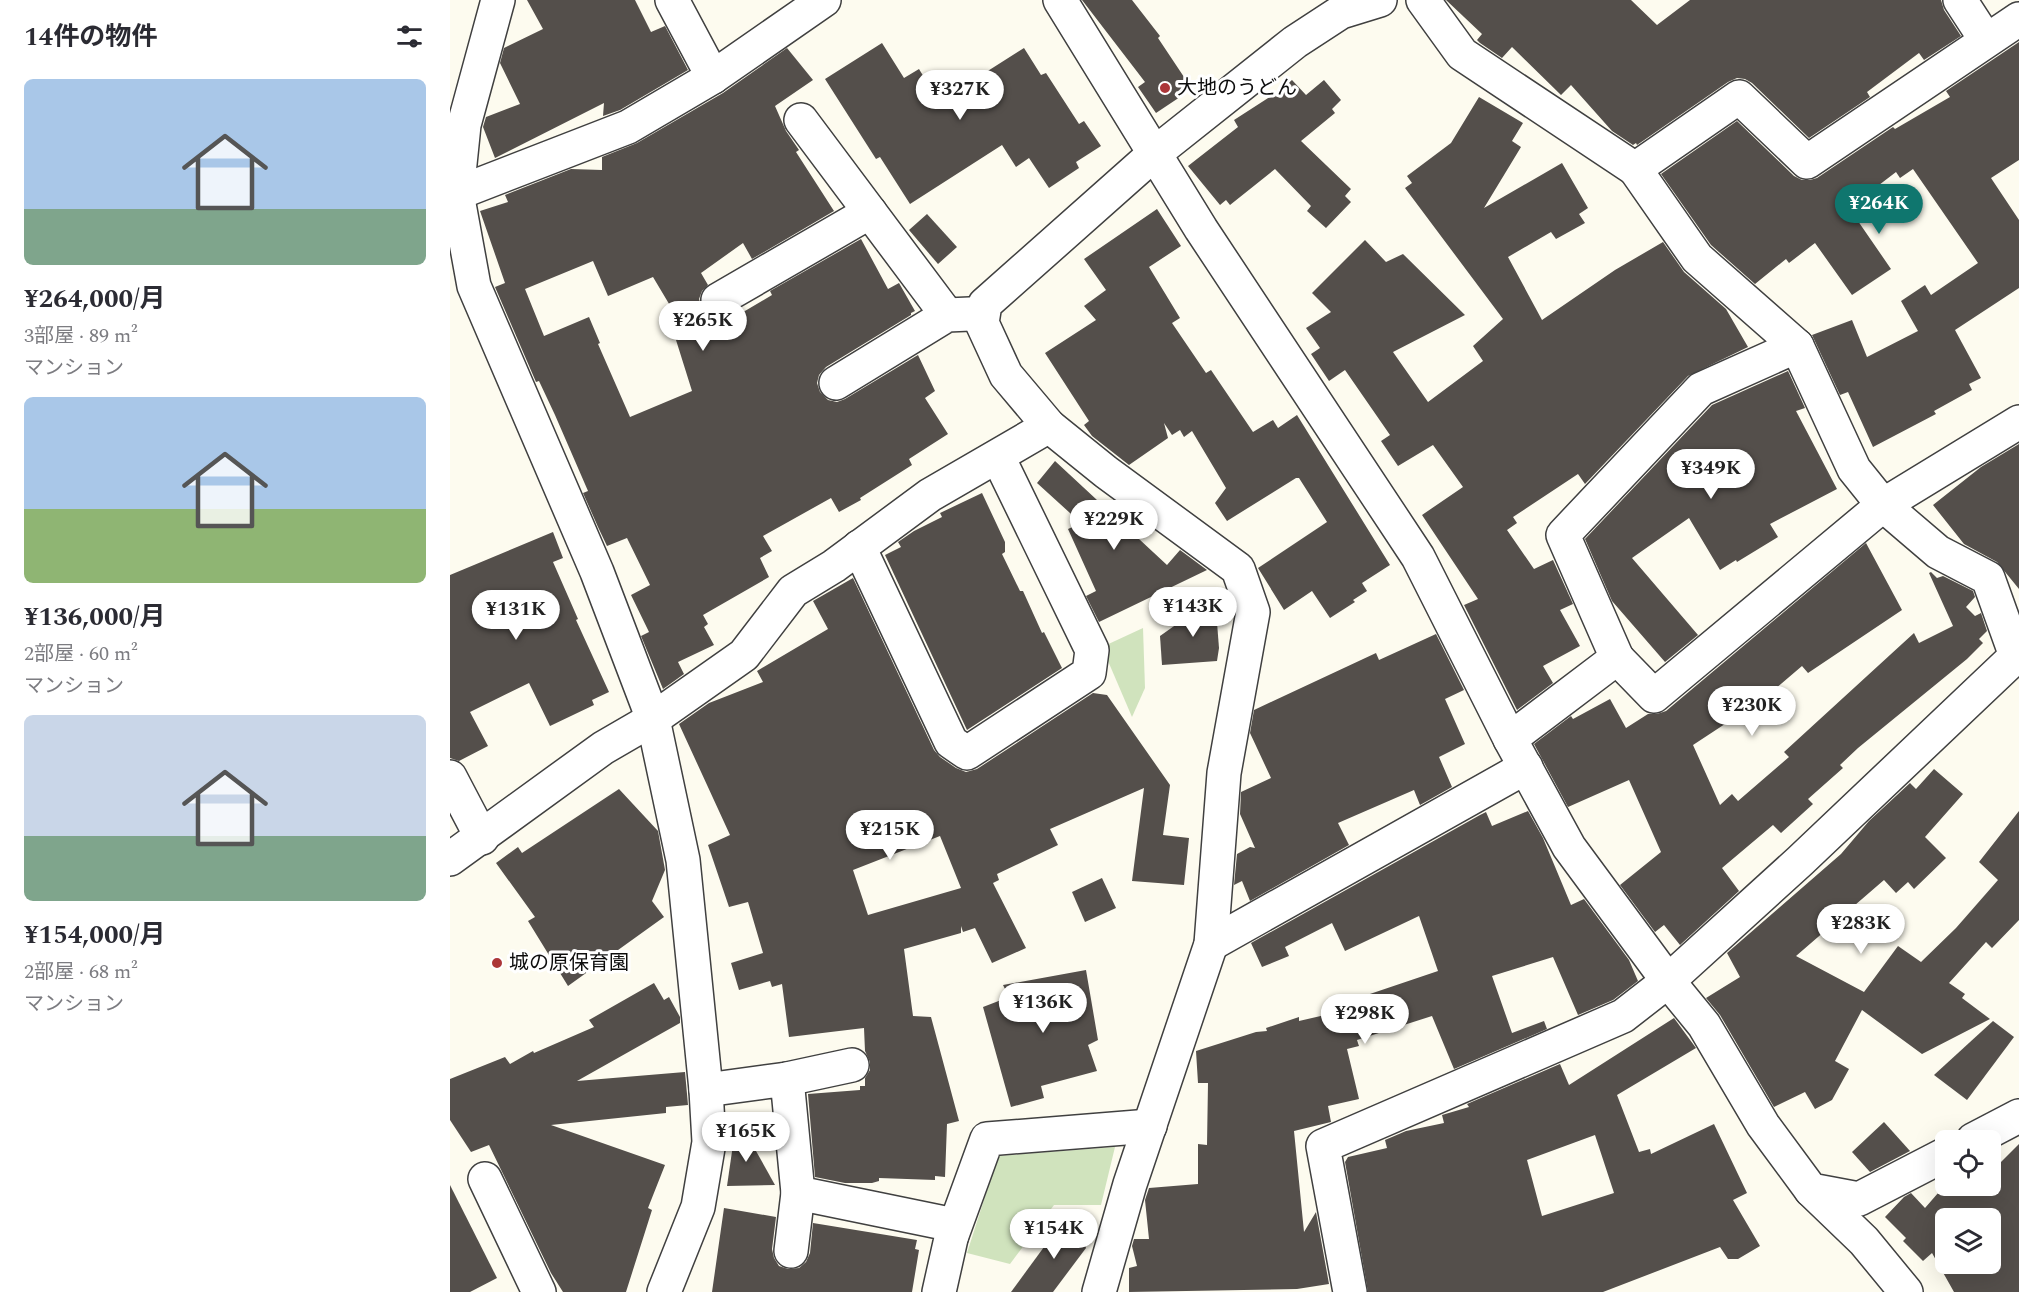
<!DOCTYPE html>
<html lang="ja">
<meta charset="utf-8">
<style>
:root{--surface:#fff;--page:#f2f2f3;--text:#2b2b33;--muted:#7c7c81;--accent:#0f766e}
body{margin:0;font-family:Spectral,"Noto Sans JP",serif;background:var(--page);color:var(--text);height:100vh;display:flex;flex-direction:column;font-size:22px;white-space:nowrap}
*{box-sizing:border-box;margin:0}
p{font-size:20px;color:var(--muted)}
.icon{flex:none;width:33px;height:33px;fill:none;stroke:currentColor;stroke-width:2;stroke-linecap:round;stroke-linejoin:round}
.map{position:relative;flex:1;overflow:hidden}
.details{display:flex;flex-direction:column;background:var(--surface);width:450px}
.details>*{flex:none}
.tools{position:absolute;left:1485px;top:1130px;display:grid;gap:12px}
.tools a{display:grid;place-items:center;width:66px;height:66px;border-radius:9px;background:var(--surface);box-shadow:0 6px 24px #0002;font-size:30px}
.price{position:absolute;translate:-50% -51px;padding:0 14px;border-radius:21px;background:#fff;color:#222;font-size:20px;line-height:39px;filter:drop-shadow(0 2px 3px #0008)}
.price::after{content:'';position:absolute;left:50%;top:36px;width:18px;height:14px;margin-left:-9px;background:inherit;clip-path:polygon(0 0,100% 0,50% 100%)}
.price.current{background:var(--accent);color:#fff}
ul{padding:0;list-style:none}
li{display:grid;align-content:center;gap:12px;height:318px;padding:0 24px}
li span{display:grid;place-items:center;height:186px;border-radius:9px;color:#555}
li>.icon{margin-inline-start:auto}
span .icon{width:108px;height:108px;fill:#fffc;stroke-width:1}
li b{font-size:26px}
h2{display:flex;justify-content:space-between;align-items:center;height:72px;padding:0 24px;font-size:26px}
main{display:flex;flex:1;min-height:0}
.map>svg:first-child{display:block}
</style>
<main>
<section class="details">
<h2>14件の物件<svg class="icon" aria-label="filters" viewBox="0 0 24 24"><path d="M4 7h16M4 17h16"/><circle cx="9" cy="7" r="2"/><circle cx="15" cy="17" r="2"/></svg></h2>
<ul>
<li><span style="background:linear-gradient(#a9c7e8 70%,#7fa58c 0)"><svg class="icon" aria-label="home" viewBox="0 0 24 24"><path d="M3 11l9-7 9 7M6 9v11h12V9"/></svg></span><div><b>¥264,000/月</b><p>3部屋 · 89 m²</p><p>マンション</p></div></li>
<li><span style="background:linear-gradient(#a9c7e8 60%,#8fb573 0)"><svg class="icon" aria-label="home" viewBox="0 0 24 24"><path d="M3 11l9-7 9 7M6 9v11h12V9"/></svg></span><div><b>¥136,000/月</b><p>2部屋 · 60 m²</p><p>マンション</p></div></li>
<li><span style="background:linear-gradient(#c9d6e8 65%,#7fa58c 0)"><svg class="icon" aria-label="home" viewBox="0 0 24 24"><path d="M3 11l9-7 9 7M6 9v11h12V9"/></svg></span><div><b>¥154,000/月</b><p>2部屋 · 68 m²</p><p>マンション</p></div></li>
</ul>
</section>
<div class="map">
<svg width="1569" height="1292" viewBox="0 0 1569 1292">
<rect width="100%" height="100%" fill="#fdfbef"/>
<g fill="#d0e3bd">
<path d="M 693,628 L 695,688 L 682,717 L 652,647 Z"/>
<path d="M 665,1147 L 651,1205 L 604,1205 L 560,1264 L 517,1253 L 548,1156 Z"/>
</g>
<g fill="#544f4b" fill-rule="evenodd">
<path d="M 77,0 L 185,0 L 201,32 L 215,26 L 238,70 L 170,110 L 153,116 L 154,103 L 45,158 L 33,127 L 36,117 L 70,104 L 50,63 L 54,48 L 93,29 Z"/>
<path d="M 632,0 L 682,0 L 710,36 L 708,38 L 742,89 L 706,113 L 688,87 L 695,82 Z"/>
<path d="M 996,0 L 1181,0 L 1207,25 L 1240,0 L 1491,0 L 1494,10 L 1511,36 L 1474,60 L 1469,53 L 1417,92 L 1420,97 L 1359,138 L 1302,83 L 1295,79 L 1287,78 L 1278,82 L 1187,145 L 1186,143 L 1183,145 L 1162,131 L 1121,85 L 1111,95 L 1062,47 L 1052,58 L 1030,43 L 1027,40 L 1032,34 Z"/>
<path d="M 1569,42 L 1569,160 L 1541,178 L 1569,220 L 1569,288 L 1505,330 L 1531,378 L 1519,384 L 1522,390 L 1484,411 L 1486,414 L 1423,447 L 1398,392 L 1390,395 L 1362,335 L 1402,320 L 1417,357 L 1468,331 L 1451,301 L 1475,285 L 1481,295 L 1528,263 L 1463,169 L 1450,178 L 1446,172 L 1399,208 L 1441,269 L 1402,295 L 1365,243 L 1339,263 L 1336,259 L 1305,284 L 1261,245 L 1211,174 L 1287,121 L 1344,176 L 1352,180 L 1360,180 L 1367,178 L 1443,127 L 1445,129 L 1500,97 L 1496,91 Z"/>
<path d="M 432,43 L 454,78 L 469,69 L 489,102 L 574,48 L 591,75 L 596,73 L 629,124 L 634,121 L 651,146 L 626,162 L 629,168 L 599,188 L 579,158 L 566,167 L 552,145 L 460,204 L 430,157 L 426,159 L 375,79 Z"/>
<path d="M 337,48 L 363,80 L 325,106 L 336,131 L 349,150 L 346,152 L 384,211 L 302,259 L 293,243 L 251,273 L 258,285 L 252,291 L 249,299 L 252,309 L 259,316 L 267,319 L 276,317 L 278,321 L 322,295 L 320,291 L 411,239 L 438,289 L 449,283 L 465,311 L 461,313 L 461,315 L 376,367 L 369,375 L 367,383 L 370,392 L 378,400 L 387,402 L 395,399 L 468,355 L 485,391 L 475,398 L 498,434 L 459,459 L 462,465 L 410,498 L 411,500 L 389,512 L 381,498 L 313,536 L 322,551 L 310,558 L 319,577 L 253,615 L 258,624 L 254,627 L 264,645 L 228,662 L 234,674 L 213,689 L 191,636 L 199,632 L 181,595 L 200,585 L 177,538 L 157,546 L 148,527 L 133,493 L 138,491 L 105,415 L 89,381 L 86,382 L 45,287 L 55,283 L 30,211 L 58,202 L 55,195 L 121,169 L 152,170 L 152,157 L 187,143 L 273,93 ZM 143,261 L 158,296 L 203,277 L 237,334 L 226,340 L 242,391 L 180,417 L 148,344 L 150,343 L 139,317 L 94,336 L 75,289 Z"/>
<path d="M 842,80 L 856,95 L 874,80 L 891,100 L 882,109 L 885,113 L 851,141 L 901,189 L 895,196 L 901,202 L 876,228 L 857,211 L 861,206 L 825,169 L 780,205 L 776,200 L 770,205 L 738,166 L 788,127 L 784,120 L 826,93 Z"/>
<path d="M 1029,97 L 1073,123 L 1062,141 L 1071,147 L 1034,208 L 1112,163 L 1138,208 L 1129,214 L 1135,223 L 1106,239 L 1101,232 L 1058,257 L 1092,320 L 1165,270 L 1213,242 L 1234,272 L 1276,309 L 1298,347 L 1238,376 L 1135,484 L 1128,474 L 1063,517 L 1067,523 L 1057,530 L 1084,569 L 1103,560 L 1123,604 L 1110,610 L 1130,646 L 1093,666 L 1103,683 L 1067,710 L 1014,605 L 1028,599 L 972,515 L 1013,487 L 983,445 L 948,466 L 931,441 L 940,435 L 895,370 L 879,381 L 861,354 L 870,348 L 856,328 L 881,312 L 862,293 L 915,240 L 936,262 L 953,254 L 1015,315 L 943,352 L 978,402 L 1033,361 L 1023,346 L 1053,319 L 955,188 L 962,183 L 957,176 L 1001,143 Z"/>
<path d="M 707,209 L 731,246 L 699,267 L 730,318 L 722,323 L 756,373 L 761,370 L 803,432 L 823,420 L 828,428 L 847,415 L 940,565 L 912,583 L 917,591 L 903,600 L 905,602 L 880,618 L 862,591 L 834,610 L 808,568 L 877,522 L 849,478 L 846,478 L 777,521 L 765,503 L 776,488 L 742,431 L 734,437 L 730,430 L 722,435 L 714,423 L 718,438 L 679,465 L 642,436 L 634,425 L 639,421 L 595,353 L 646,320 L 634,306 L 656,290 L 634,259 Z"/>
<path d="M 477,214 L 507,247 L 488,264 L 459,230 Z"/>
<path d="M 1338,371 L 1355,408 L 1346,411 L 1387,489 L 1320,524 L 1328,537 L 1287,562 L 1286,560 L 1270,570 L 1239,518 L 1182,558 L 1248,635 L 1215,662 L 1162,601 L 1135,539 L 1262,405 Z"/>
<path d="M 1569,444 L 1569,589 L 1547,562 L 1514,544 L 1483,505 L 1531,467 Z"/>
<path d="M 605,461 L 717,565 L 730,550 L 757,570 L 649,622 L 636,596 L 646,591 L 618,529 L 631,523 L 587,483 Z"/>
<path d="M 532,493 L 555,542 L 555,552 L 552,554 L 570,591 L 573,591 L 592,633 L 594,632 L 612,668 L 517,730 L 435,555 L 451,547 L 448,542 L 464,531 L 492,517 L 490,513 Z"/>
<path d="M 103,532 L 113,558 L 103,562 L 128,619 L 126,620 L 159,692 L 142,700 L 144,705 L 100,726 L 79,683 L 20,712 L 38,746 L 9,761 L 0,758 L 0,575 Z"/>
<path d="M 1416,543 L 1452,610 L 1358,673 L 1352,666 L 1312,700 L 1314,703 L 1281,725 L 1278,722 L 1243,745 L 1270,805 L 1282,794 L 1288,801 L 1339,757 L 1334,752 L 1464,633 L 1469,643 L 1503,626 L 1479,573 L 1481,572 L 1487,578 L 1493,576 L 1523,591 L 1525,597 L 1516,607 L 1525,616 L 1531,613 L 1537,631 L 1529,639 L 1533,643 L 1517,659 L 1408,748 L 1390,765 L 1393,768 L 1358,799 L 1363,804 L 1331,833 L 1323,825 L 1272,868 L 1289,891 L 1230,945 L 1214,925 L 1205,932 L 1170,885 L 1211,852 L 1179,780 L 1118,807 L 1084,744 L 1121,716 L 1123,719 L 1160,699 L 1176,728 L 1198,714 L 1207,714 L 1216,711 Z"/>
<path d="M 403,578 L 484,750 L 490,757 L 506,768 L 516,772 L 527,769 L 643,693 L 657,695 L 720,785 L 713,835 L 739,838 L 734,885 L 682,881 L 694,788 L 600,829 L 608,845 L 547,874 L 549,880 L 543,883 L 576,948 L 542,963 L 525,928 L 513,932 L 511,926 L 511,933 L 454,949 L 463,1016 L 481,1017 L 509,1121 L 497,1124 L 495,1177 L 485,1176 L 485,1180 L 429,1178 L 429,1181 L 422,1183 L 395,1183 L 365,1177 L 358,1094 L 410,1090 L 410,1086 L 415,1086 L 415,1078 L 420,1070 L 420,1062 L 415,1051 L 414,1028 L 339,1037 L 332,984 L 322,987 L 320,981 L 289,990 L 281,963 L 313,953 L 298,902 L 279,907 L 258,845 L 280,835 L 229,724 L 259,703 L 313,682 L 307,671 L 378,629 L 363,601 ZM 490,836 L 511,888 L 418,915 L 403,870 Z"/>
<path d="M 765,597 L 769,648 L 767,661 L 712,665 L 710,636 Z"/>
<path d="M 986,634 L 1014,690 L 995,699 L 1015,744 L 989,757 L 1002,787 L 970,805 L 964,790 L 888,823 L 899,845 L 800,901 L 792,881 L 784,885 L 787,854 L 800,847 L 805,848 L 790,814 L 791,792 L 821,778 L 800,733 L 804,710 L 926,653 L 929,660 Z"/>
<path d="M 1484,769 L 1513,794 L 1475,837 L 1496,858 L 1464,889 L 1458,882 L 1446,893 L 1434,880 L 1346,956 L 1414,992 L 1448,946 L 1471,962 L 1506,928 L 1548,880 L 1529,862 L 1569,811 L 1569,920 L 1542,948 L 1536,942 L 1499,983 L 1515,994 L 1512,998 L 1540,1019 L 1472,1054 L 1412,1010 L 1385,1061 L 1399,1069 L 1382,1100 L 1365,1109 L 1355,1092 L 1324,1107 L 1270,1015 L 1256,998 L 1290,977 L 1277,953 L 1391,854 L 1419,821 L 1460,783 L 1466,789 Z"/>
<path d="M 169,789 L 208,831 L 215,870 L 202,901 L 214,917 L 118,986 L 78,921 L 85,917 L 46,863 L 68,847 L 72,853 Z"/>
<path d="M 1078,811 L 1093,838 L 1121,905 L 1134,899 L 1179,960 L 1188,981 L 1163,1000 L 1128,1015 L 1103,957 L 1042,976 L 1062,1033 L 1094,1021 L 1097,1029 L 1004,1069 L 982,1016 L 907,1040 L 909,1046 L 897,1049 L 909,1099 L 878,1106 L 881,1122 L 844,1131 L 854,1232 L 866,1212 L 879,1284 L 847,1289 L 679,1292 L 679,1268 L 687,1266 L 682,1246 L 684,1239 L 699,1239 L 695,1200 L 699,1188 L 748,1184 L 748,1144 L 757,1145 L 758,1083 L 748,1083 L 746,1051 L 806,1032 L 817,1031 L 816,1028 L 849,1017 L 849,1021 L 914,1006 L 911,997 L 988,971 L 969,916 L 895,951 L 882,923 L 835,947 L 839,956 L 812,967 L 801,943 L 1030,815 L 1036,812 L 1042,826 Z"/>
<path d="M 652,878 L 666,908 L 635,922 L 622,892 Z"/>
<path d="M 636,970 L 648,1040 L 638,1045 L 647,1071 L 591,1086 L 594,1098 L 561,1107 L 533,1007 L 559,997 L 553,985 Z"/>
<path d="M 204,983 L 214,1000 L 219,997 L 230,1017 L 230,1023 L 127,1081 L 235,1072 L 238,1105 L 216,1107 L 216,1113 L 101,1125 L 215,1165 L 198,1208 L 202,1210 L 176,1292 L 113,1292 L 101,1273 L 39,1145 L 21,1152 L 0,1120 L 0,1079 L 55,1057 L 60,1064 L 83,1051 L 84,1053 L 144,1027 L 139,1020 Z"/>
<path d="M 1224,1018 L 1246,1048 L 1167,1095 L 1189,1152 L 1200,1149 L 1201,1154 L 1264,1124 L 1297,1193 L 1283,1200 L 1310,1246 L 1288,1259 L 1278,1259 L 1270,1247 L 1153,1292 L 918,1292 L 895,1162 L 898,1157 L 937,1148 L 935,1140 L 956,1131 L 994,1123 L 992,1115 L 1019,1107 L 1017,1104 L 1110,1064 L 1119,1085 ZM 1145,1135 L 1164,1193 L 1092,1216 L 1077,1160 Z"/>
<path d="M 1543,1021 L 1564,1037 L 1517,1100 L 1484,1075 Z"/>
<path d="M 287,1117 L 325,1185 L 277,1186 Z"/>
<path d="M 1434,1122 L 1460,1151 L 1420,1172 L 1402,1152 Z"/>
<path d="M 1569,1144 L 1569,1292 L 1504,1292 L 1482,1253 L 1473,1261 L 1453,1241 L 1456,1238 L 1435,1217 L 1454,1197 L 1461,1193 L 1475,1208 L 1495,1185 L 1540,1185 L 1540,1173 ZM 1496,1218 L 1540,1218 L 1540,1263 L 1496,1263 Z"/>
<path d="M 0,1185 L 47,1278 L 20,1292 L 0,1292 Z"/>
<path d="M 274,1208 L 326,1217 L 322,1249 L 324,1258 L 329,1266 L 338,1269 L 349,1268 L 356,1262 L 360,1253 L 363,1223 L 467,1240 L 465,1249 L 469,1250 L 462,1292 L 262,1292 Z"/>
<path d="M 616,1217 L 630,1227 L 636,1248 L 603,1292 L 561,1292 Z"/>
</g>
<g fill="none" stroke-linecap="round" stroke-linejoin="round">
<g stroke="#404040" stroke-width="36">
<g id="minor">
<path d="M 48,0 L 14,125 L 7,193 L 24,286 L 147,572 L 203,719 L 233,860 L 256,1090 L 259,1142 L 248,1207 L 214,1292"/>
<path d="M 222,0 L 263,77"/>
<path d="M 610,0 L 751,229 L 968,557 L 1060,739 L 1119,847 L 1218,981 L 1254,1025 L 1313,1125 L 1361,1190 L 1409,1199 L 1496,1154"/>
<path d="M 973,0 L 1012,54 L 1185,169"/>
<path d="M 1510,0 L 1536,40"/>
<path d="M 351,120 L 497,315"/>
<path d="M 0,196 L 178,127 L 263,77 L 374,0"/>
<path d="M 268,300 L 420,212"/>
<path d="M 386,383 L 497,315 L 520,314"/>
<path d="M 599,426 L 656,472 L 788,569 L 803,612 L 774,773 L 761,944 L 680,1184 L 649,1292"/>
<path d="M 409,547 L 501,742 L 517,753 L 639,673 L 642,650 L 548,457"/>
<path d="M 1167,658 L 1204,696 L 1433,505 L 1404,469 L 1347,346"/>
<path d="M 1060,739 L 1167,658 L 1113,535 L 1251,389 L 1347,346 L 1247,258 L 1185,169 L 1289,97 L 1357,162 L 1569,19"/>
<path d="M 0,777 L 32,838"/>
<path d="M 0,859 L 153,748 L 203,719 L 294,655 L 343,591 L 384,566 L 480,495 L 599,426 L 556,375 L 532,323 L 535,304 L 704,154 L 845,42 L 891,12 L 930,0"/>
<path d="M 761,944 L 1076,767"/>
<path d="M 337,1079 L 402,1065"/>
<path d="M 256,1090 L 337,1079 L 348,1193 L 504,1225 L 489,1292"/>
<path d="M 1523,1140 L 1569,1116"/>
<path d="M 35,1179 L 89,1292"/>
<path d="M 1361,1190 L 1414,1241 L 1456,1292"/>
<path d="M 502,1235 L 537,1139 L 700,1126"/>
<path d="M 341,1251 L 348,1193"/>
<path d="M 900,1292 L 873,1146 L 1173,1016 L 1218,981 L 1350,861 L 1566,656 L 1538,578 L 1488,552 L 1433,505 L 1569,422"/>
</g>
</g>
<use href="#minor" stroke="#fff" stroke-width="33"/>
</g>
<g fill="#ac3639" stroke="#fff" stroke-width="2">
<circle cx="715" cy="88" r="6"/>
<circle cx="47" cy="963" r="6"/>
</g>
<g text-anchor="middle" dominant-baseline="central" stroke-width="6" stroke-linejoin="round" paint-order="stroke">
<g font-size="20" fill="#0d0d0d" stroke="#fff" text-anchor="start">
<text x="727" y="88">大地のうどん</text>
<text x="59" y="963">城の原保育園</text>
</g>
</g>
</svg>
<div class="tools">
<a><svg class="icon" aria-label="locate" viewBox="0 0 24 24"><circle cx="12" cy="12" r="6"/><path d="M12 2v4M12 18v4M2 12h4M18 12h4"/></svg></a>
<a><svg class="icon" aria-label="layers" viewBox="0 0 24 24"><path d="M12 4l9 5-9 5-9-5zM3 14l9 5 9-5"/></svg></a>
</div>
<b class="price" style="left:510px;top:121px">¥327K</b>
<b class="price current" style="left:1429px;top:235px">¥264K</b>
<b class="price" style="left:253px;top:352px">¥265K</b>
<b class="price" style="left:1261px;top:500px">¥349K</b>
<b class="price" style="left:664px;top:551px">¥229K</b>
<b class="price" style="left:743px;top:638px">¥143K</b>
<b class="price" style="left:66px;top:641px">¥131K</b>
<b class="price" style="left:1302px;top:737px">¥230K</b>
<b class="price" style="left:440px;top:861px">¥215K</b>
<b class="price" style="left:1411px;top:955px">¥283K</b>
<b class="price" style="left:593px;top:1034px">¥136K</b>
<b class="price" style="left:915px;top:1045px">¥298K</b>
<b class="price" style="left:296px;top:1163px">¥165K</b>
<b class="price" style="left:604px;top:1260px">¥154K</b>
</div>
</main>
